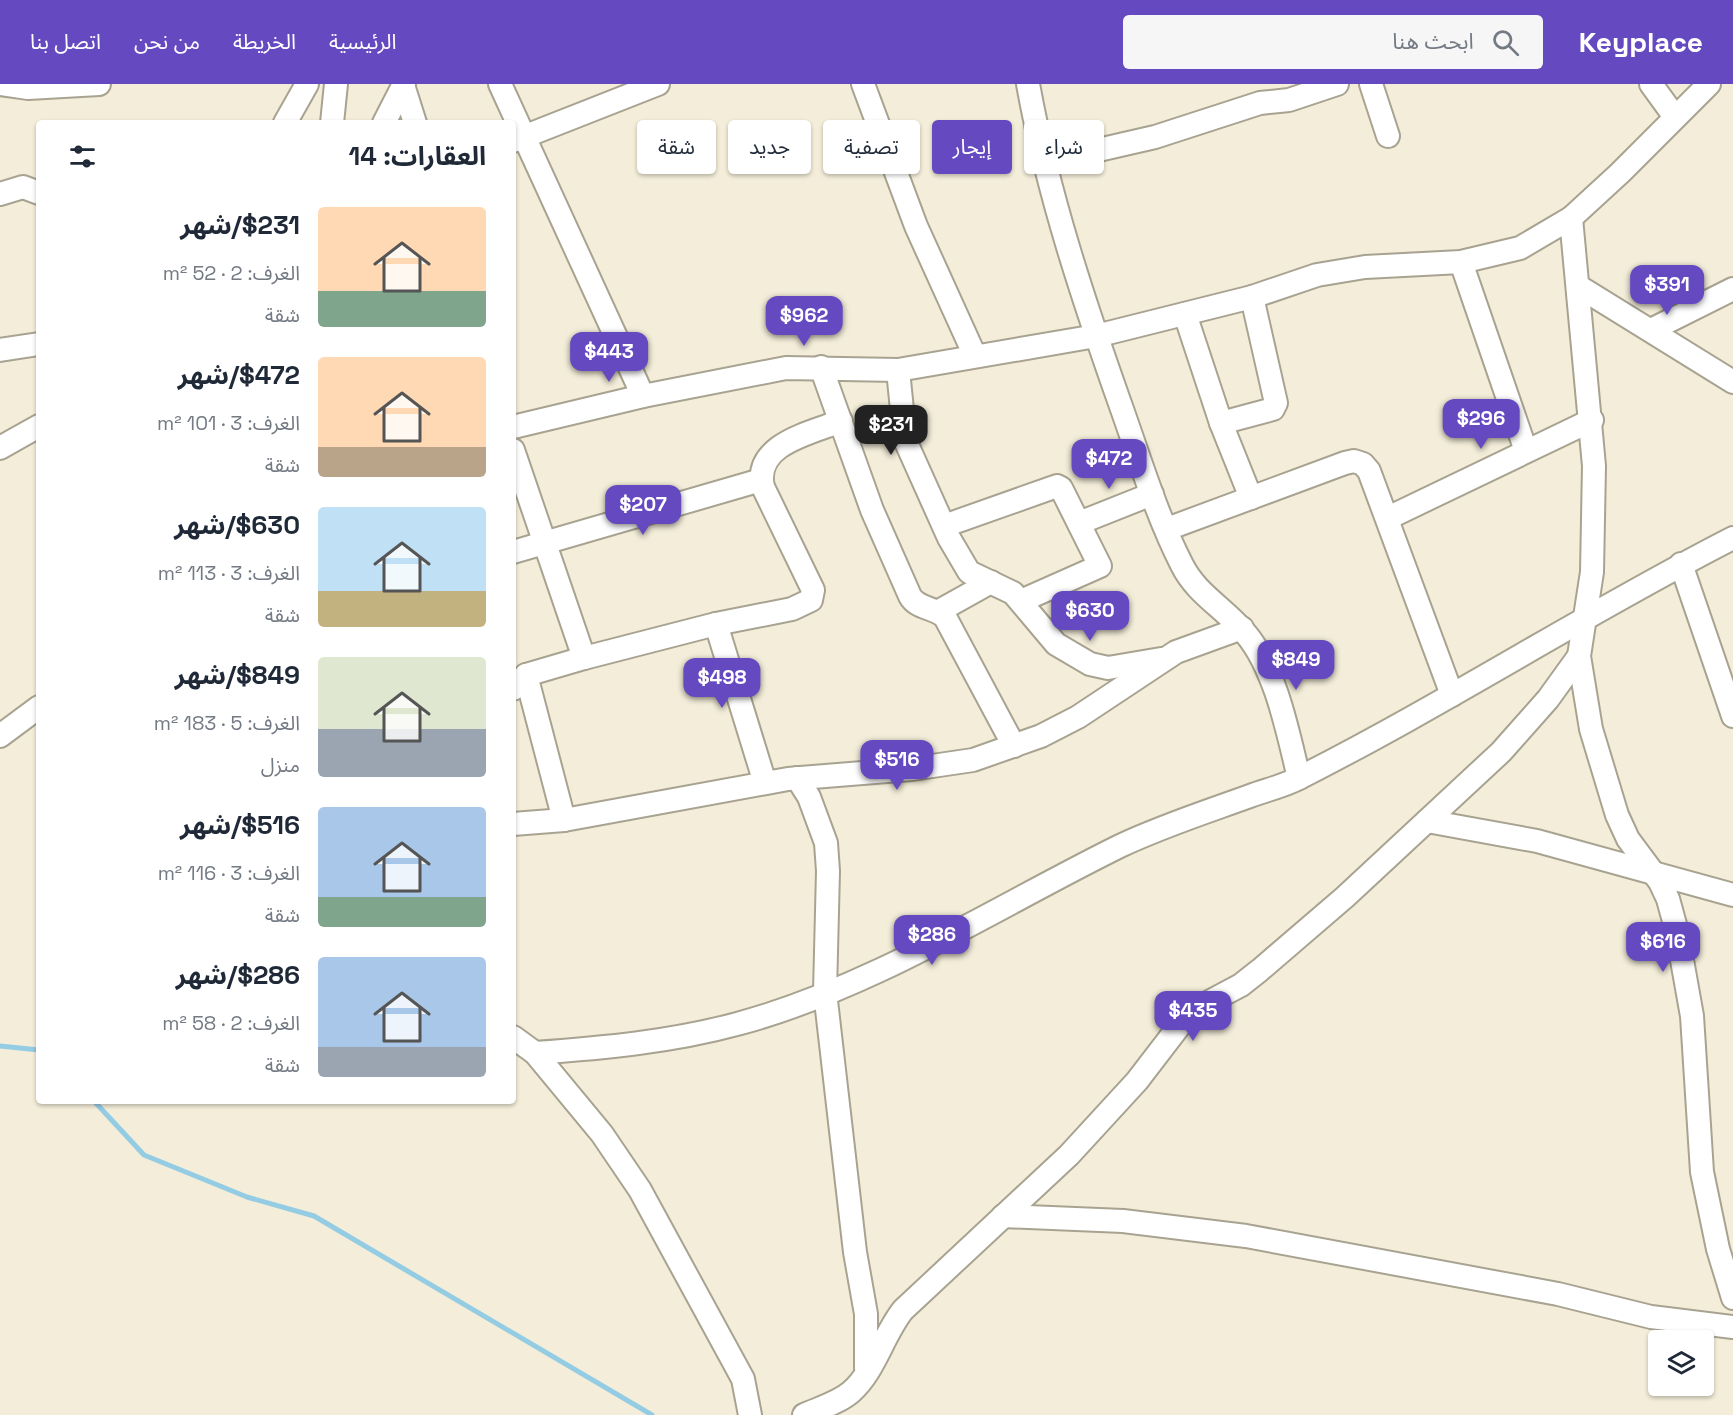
<!DOCTYPE html>
<html lang="ar">
<meta charset="utf-8">
<style>
:root{--surface:#fff;--page:#f6f6f7;--text:#1f2937;--muted:#747a83;--accent:#6549c1}
body{margin:0;font-family:"Space Grotesk","Noto Sans Arabic",sans-serif;background:var(--page);color:var(--text);direction:rtl;height:100vh;display:flex;flex-direction:column;font-size:22px;white-space:nowrap}
*{box-sizing:border-box;margin:0}
p{font-size:20px;color:var(--muted)}
.icon{flex:none;width:33px;height:33px;fill:none;stroke:currentColor;stroke-width:2;stroke-linecap:round;stroke-linejoin:round}
.map{position:relative;flex:1;overflow:hidden;direction:ltr}
.side{position:absolute;left:36px;top:36px;width:480px;height:984px;display:flex;flex-direction:column;background:var(--surface);border-radius:6px;box-shadow:0 2px 4px #0004;direction:rtl}
.side>*{flex:none}
.hud{position:absolute;left:534px;top:36px;width:570px;height:54px;direction:rtl;display:flex;gap:12px}
.tools{position:absolute;left:1648px;top:1246px;display:grid;gap:12px}
.tools a{display:grid;place-items:center;width:66px;height:66px;border-radius:6px;background:var(--surface);box-shadow:0 2px 4px #0004;font-size:30px}
.price{position:absolute;translate:-50% -51px;padding:0 14px;border-radius:12px;background:var(--accent);color:#fff;font-size:20px;line-height:39px;filter:drop-shadow(0 2px 3px #0008)}
.price::after{content:'';position:absolute;left:50%;top:36px;width:18px;height:14px;margin-left:-9px;background:inherit;clip-path:polygon(0 0,100% 0,50% 100%)}
.price.current{background:#222;color:#fff}
ul{padding:0;list-style:none}
li{display:flex;align-items:center;gap:18px;height:150px;padding:0 30px}
li span{display:grid;place-items:center;flex:none;width:168px;height:120px;border-radius:6px;color:#555}
li>.icon{margin-inline-start:auto}
span .icon{width:72px;height:72px;fill:#fffc;stroke-width:1}
li b{font-size:26px}
h2{display:flex;justify-content:space-between;align-items:center;height:72px;padding:0 30px;font-size:26px}
.chip{padding:0 21px;border-radius:6px;background:var(--surface);box-shadow:0 2px 4px #0004;font-size:21px;line-height:54px}
.chip.current{background:var(--accent);color:#fff}
header{display:flex;align-items:center;gap:36px;box-sizing:border-box;height:84px;padding:0 30px;background:var(--accent);color:#fff}
header strong{font-size:28px}
nav{display:flex;gap:33px;margin-inline-start:auto;font-size:21px}
.search{width:420px;height:54px;background:var(--page);display:flex;align-items:center;gap:15px;box-sizing:border-box;padding:0 21px;border-radius:6px;color:var(--muted);font-size:22px}
.map>svg:first-child{display:block}
</style>
<header>
<strong>Keyplace</strong>
<div class="search"><svg class="icon" aria-label="search" viewBox="0 0 24 24"><circle cx="10" cy="10" r="6"/><path d="M15 15l6 6"/></svg>ابحث هنا</div>
<nav><a>الرئيسية</a><a>الخريطة</a><a>من نحن</a><a>اتصل بنا</a></nav>
</header>
<div class="map">
<svg width="1733" height="1331" viewBox="0 0 1733 1331">
<rect width="100%" height="100%" fill="#f3edd9"/>
<g fill="none" stroke-linecap="round" stroke-linejoin="round">
<g stroke="#94cce4" stroke-width="5">
<path d="M 0,962 L 39,966"/>
<path d="M 94,1017 L 144,1071 L 247,1113 L 314,1132 L 652,1331"/>
</g>
<g stroke="#a8a391" stroke-width="26">
<g id="minor">
<path d="M 0,0 L 28,4 L 99,0"/>
<path d="M 500,0 L 643,312"/>
<path d="M 863,0 L 916,142 L 975,272"/>
<path d="M 1028,0 C 1048,111 1085,221 1123,328 C 1141,379 1157,432 1182,481 C 1197,511 1225,524 1246,550 C 1276,586 1288,649 1299,694"/>
<path d="M 1371,0 L 1388,52"/>
<path d="M 1651,0 L 1675,33"/>
<path d="M 403,1 L 415,39"/>
<path d="M 285,39 L 307,0"/>
<path d="M 332,39 L 336,0"/>
<path d="M 384,39 L 404,0"/>
<path d="M 513,57 L 658,0"/>
<path d="M 1046,78 L 1155,53 L 1260,19 L 1289,16 L 1337,0"/>
<path d="M 0,110 L 23,103 L 39,109"/>
<path d="M 1571,134 L 1594,382 L 1592,488 L 1579,572 L 1591,645 L 1617,731 L 1628,755 L 1660,798 L 1668,815 L 1677,848 L 1692,932 L 1702,1088 L 1718,1165 L 1733,1214"/>
<path d="M 1461,178 L 1526,367"/>
<path d="M 1578,202 L 1733,298"/>
<path d="M 1185,230 L 1221,339 L 1251,414"/>
<path d="M 1651,246 L 1733,205"/>
<path d="M 0,266 L 39,260"/>
<path d="M 821,283 L 872,426 L 910,512 C 917,525 934,523 945,533 L 1014,662"/>
<path d="M 898,286 L 905,356 L 949,454 L 969,488 L 1013,509 L 1056,560 L 1090,580 L 1108,584 L 1161,575"/>
<path d="M 1221,339 L 1273,325 L 1276,319 L 1252,213"/>
<path d="M 513,343 L 643,312 L 786,284 L 898,286 L 1096,252 L 1252,213 L 1317,191 L 1365,183 L 1461,178 L 1520,164 L 1571,134 L 1620,89 L 1709,0"/>
<path d="M 0,364 L 39,342"/>
<path d="M 513,366 L 584,574"/>
<path d="M 1388,434 L 1592,336"/>
<path d="M 1079,439 L 1152,410"/>
<path d="M 944,442 L 1057,402 L 1061,404 L 1100,482 L 1021,517"/>
<path d="M 1167,445 L 1345,379 L 1354,377 L 1363,380 L 1369,387 L 1452,611"/>
<path d="M 513,468 L 761,396"/>
<path d="M 1681,480 L 1733,632"/>
<path d="M 939,527 L 991,498"/>
<path d="M 716,540 L 765,699"/>
<path d="M 526,591 L 564,736"/>
<path d="M 513,605 L 526,591 L 584,574 L 716,540 L 792,525 L 811,516 L 813,506 L 763,403 C 753,360 811,349 841,337"/>
<path d="M 0,652 L 39,623"/>
<path d="M 797,694 L 809,713 L 826,759 L 828,787 L 825,908 L 855,1168 L 866,1230 L 866,1284"/>
<path d="M 1427,737 L 1537,757 L 1733,811"/>
<path d="M 513,740 L 564,736 L 788,695 L 912,685 L 973,676 L 1041,652 L 1078,633 L 1176,568 L 1242,544"/>
<path d="M 513,953 L 535,969 L 602,1050 L 640,1106 L 743,1295 L 750,1331"/>
<path d="M 535,969 C 602,964 671,958 737,940 C 872,904 996,823 1120,762 C 1162,742 1206,728 1250,712 C 1266,706 1284,702 1299,694 C 1447,619 1586,529 1733,454"/>
<path d="M 1003,1132 L 1123,1137 L 1246,1152 L 1558,1210 L 1651,1233 L 1733,1243"/>
<path d="M 804,1331 C 820,1324 838,1319 851,1308 C 875,1287 883,1251 903,1226 L 1069,1071 L 1137,997 L 1183,937 L 1196,925 L 1241,901 L 1260,886 L 1345,813 L 1501,668 L 1548,615 L 1579,572"/>
</g>
</g>
<use href="#minor" stroke="#fff" stroke-width="22"/>
</g>
</svg>
<div class="tools">
<a><svg class="icon" aria-label="layers" viewBox="0 0 24 24"><path d="M12 4l9 5-9 5-9-5zM3 14l9 5 9-5"/></svg></a>
</div>
<b class="price" style="left:1667px;top:232px">$391</b>
<b class="price" style="left:804px;top:263px">$962</b>
<b class="price" style="left:609px;top:299px">$443</b>
<b class="price" style="left:1481px;top:366px">$296</b>
<b class="price current" style="left:891px;top:372px">$231</b>
<b class="price" style="left:1109px;top:406px">$472</b>
<b class="price" style="left:643px;top:452px">$207</b>
<b class="price" style="left:1090px;top:558px">$630</b>
<b class="price" style="left:1296px;top:607px">$849</b>
<b class="price" style="left:722px;top:625px">$498</b>
<b class="price" style="left:897px;top:707px">$516</b>
<b class="price" style="left:932px;top:882px">$286</b>
<b class="price" style="left:1663px;top:889px">$616</b>
<b class="price" style="left:1193px;top:958px">$435</b>
<div class="hud">
<a class="chip">شراء</a>
<a class="chip current">إيجار</a>
<a class="chip">تصفية</a>
<a class="chip">جديد</a>
<a class="chip">شقة</a>
</div>
<section class="side">
<h2>العقارات: 14<svg class="icon" aria-label="filters" viewBox="0 0 24 24"><path d="M4 7h16M4 17h16"/><circle cx="9" cy="7" r="2"/><circle cx="15" cy="17" r="2"/></svg></h2>
<ul>
<li><span style="background:linear-gradient(#ffd9b3 70%,#7fa58c 0)"><svg class="icon" aria-label="home" viewBox="0 0 24 24"><path d="M3 11l9-7 9 7M6 9v11h12V9"/></svg></span><div><b>$231/شهر</b><p>الغرف: 2 · 52 m²</p><p>شقة</p></div></li>
<li><span style="background:linear-gradient(#ffd9b3 75%,#b9a48a 0)"><svg class="icon" aria-label="home" viewBox="0 0 24 24"><path d="M3 11l9-7 9 7M6 9v11h12V9"/></svg></span><div><b>$472/شهر</b><p>الغرف: 3 · 101 m²</p><p>شقة</p></div></li>
<li><span style="background:linear-gradient(#bfe0f5 70%,#c2b280 0)"><svg class="icon" aria-label="home" viewBox="0 0 24 24"><path d="M3 11l9-7 9 7M6 9v11h12V9"/></svg></span><div><b>$630/شهر</b><p>الغرف: 3 · 113 m²</p><p>شقة</p></div></li>
<li><span style="background:linear-gradient(#dfe7d0 60%,#9aa5b1 0)"><svg class="icon" aria-label="home" viewBox="0 0 24 24"><path d="M3 11l9-7 9 7M6 9v11h12V9"/></svg></span><div><b>$849/شهر</b><p>الغرف: 5 · 183 m²</p><p>منزل</p></div></li>
<li><span style="background:linear-gradient(#a9c7e8 75%,#7fa58c 0)"><svg class="icon" aria-label="home" viewBox="0 0 24 24"><path d="M3 11l9-7 9 7M6 9v11h12V9"/></svg></span><div><b>$516/شهر</b><p>الغرف: 3 · 116 m²</p><p>شقة</p></div></li>
<li><span style="background:linear-gradient(#a9c7e8 75%,#9aa5b1 0)"><svg class="icon" aria-label="home" viewBox="0 0 24 24"><path d="M3 11l9-7 9 7M6 9v11h12V9"/></svg></span><div><b>$286/شهر</b><p>الغرف: 2 · 58 m²</p><p>شقة</p></div></li>
</ul>
</section>
</div>
